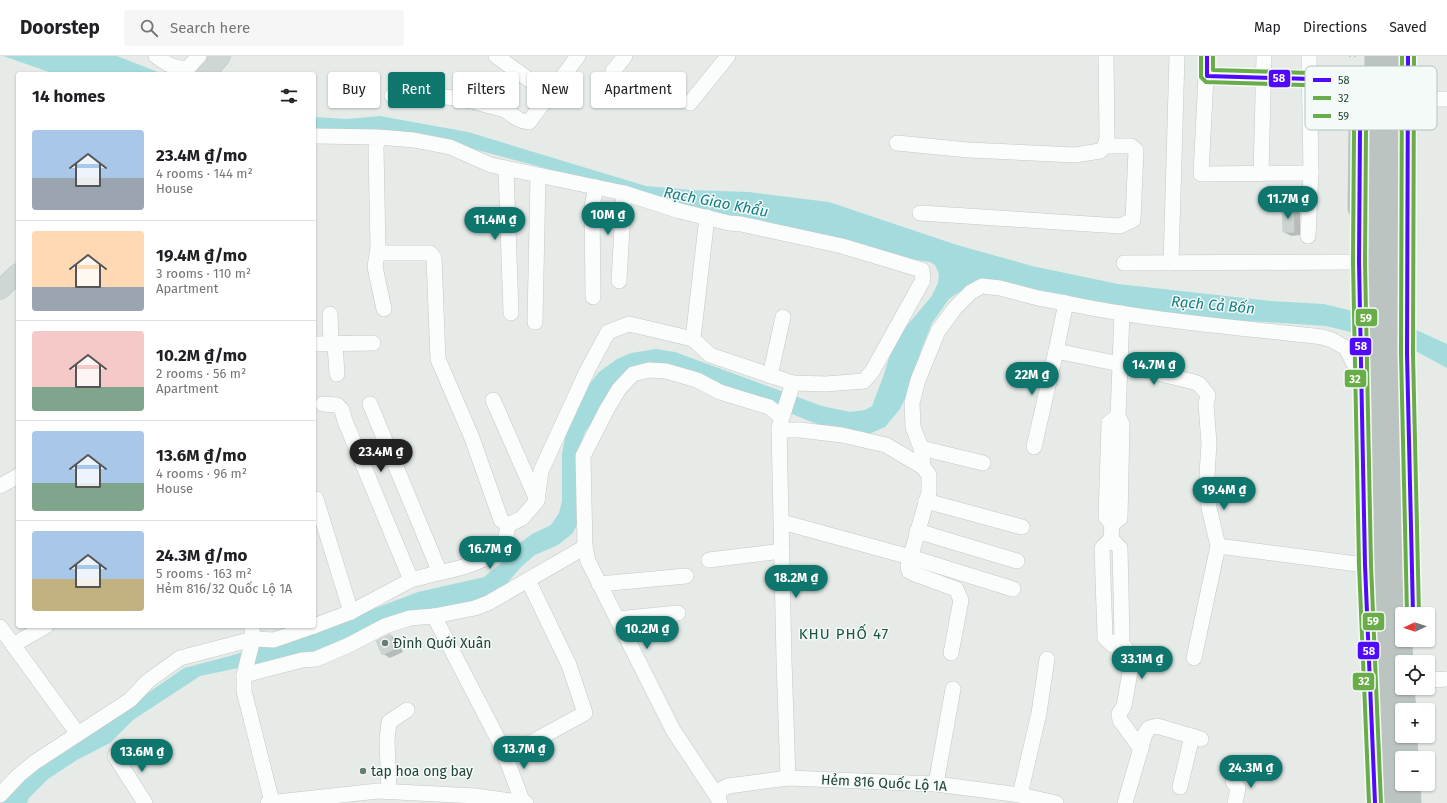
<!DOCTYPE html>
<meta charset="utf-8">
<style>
:root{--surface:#fff;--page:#f6f6f6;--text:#202124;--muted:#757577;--line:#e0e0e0;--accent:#0f766e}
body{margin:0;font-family:"Fira Sans",sans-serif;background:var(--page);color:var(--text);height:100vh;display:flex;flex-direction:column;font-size:15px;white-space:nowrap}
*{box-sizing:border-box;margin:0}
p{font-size:13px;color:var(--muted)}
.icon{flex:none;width:22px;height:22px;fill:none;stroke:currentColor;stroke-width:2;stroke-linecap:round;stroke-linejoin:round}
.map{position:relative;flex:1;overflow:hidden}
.details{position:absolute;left:16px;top:16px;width:300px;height:556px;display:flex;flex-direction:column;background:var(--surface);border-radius:4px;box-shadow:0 1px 3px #0004}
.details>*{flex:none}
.hud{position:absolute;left:328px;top:16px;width:380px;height:36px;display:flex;gap:8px}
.needle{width:26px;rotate:266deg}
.tools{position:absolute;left:1395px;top:551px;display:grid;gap:8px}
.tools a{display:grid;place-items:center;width:40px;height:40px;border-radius:4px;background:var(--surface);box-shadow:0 1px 3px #0004;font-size:20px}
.price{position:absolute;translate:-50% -34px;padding:0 9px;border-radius:14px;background:var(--accent);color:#fff;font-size:13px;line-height:26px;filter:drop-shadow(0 1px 2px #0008)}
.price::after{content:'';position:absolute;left:50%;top:24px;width:12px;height:9px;margin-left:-6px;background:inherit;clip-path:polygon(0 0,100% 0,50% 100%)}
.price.current{background:#222;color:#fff}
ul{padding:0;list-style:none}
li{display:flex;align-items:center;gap:12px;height:100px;padding:0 16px}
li+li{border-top:1px solid var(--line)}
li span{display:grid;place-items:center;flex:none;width:112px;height:80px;border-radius:4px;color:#555}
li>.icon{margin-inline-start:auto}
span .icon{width:48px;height:48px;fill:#fffc;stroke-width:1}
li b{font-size:17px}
h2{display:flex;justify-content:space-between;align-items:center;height:48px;padding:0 16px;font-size:17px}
.pill{padding:0 14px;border-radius:4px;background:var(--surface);box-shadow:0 1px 3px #0004;font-size:14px;line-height:36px}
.pill.current{background:var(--accent);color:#fff}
header{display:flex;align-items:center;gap:24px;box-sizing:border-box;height:56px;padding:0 20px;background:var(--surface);border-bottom:1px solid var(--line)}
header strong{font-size:19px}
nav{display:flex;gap:22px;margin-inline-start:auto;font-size:14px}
.search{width:280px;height:36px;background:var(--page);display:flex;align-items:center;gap:10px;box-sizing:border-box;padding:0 14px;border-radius:4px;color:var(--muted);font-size:15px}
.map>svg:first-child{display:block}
</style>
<header>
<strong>Doorstep</strong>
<div class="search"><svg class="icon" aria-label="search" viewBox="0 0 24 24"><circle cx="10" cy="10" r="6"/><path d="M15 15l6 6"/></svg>Search here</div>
<nav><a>Map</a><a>Directions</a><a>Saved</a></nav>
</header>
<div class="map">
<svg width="1447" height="747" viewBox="0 0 1447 747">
<rect width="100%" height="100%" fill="#e6ebe8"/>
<g fill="#a4dcdd">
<path d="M 3,0 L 117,0 L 163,18 L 55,18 Z"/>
<path d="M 380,60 L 468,76 L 646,130 L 691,134 L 749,136 L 829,146 L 957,189 L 1032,210 L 1118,228 L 1271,245 L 1324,248 L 1401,267 L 1447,288 L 1447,312 L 1410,292 L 1367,280 L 1326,270 L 1203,262 L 1049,240 L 1019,229 L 993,227 L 977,224 L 949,243 L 932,267 L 920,297 L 912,329 L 900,353 L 885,371 L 869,378 L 848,378 L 809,365 L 733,333 L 650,312 L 603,351 L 585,376 L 579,393 L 581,460 L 573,477 L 558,489 L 535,499 L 521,511 L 502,533 L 489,542 L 398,560 L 310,597 L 200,620 L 133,664 L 110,687 L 77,704 L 48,723 L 29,742 L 27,747 L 0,747 L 0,741 L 3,737 L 184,612 L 230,600 L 360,558 L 418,536 L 484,521 L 500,508 L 516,490 L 532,478 L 551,469 L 559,457 L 562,445 L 562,398 L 568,367 L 580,340 L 599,316 L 617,303 L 631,297 L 656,293 L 675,296 L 822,350 L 850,356 L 865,354 L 872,350 L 883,321 L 890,299 L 904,273 L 931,241 L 938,227 L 939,218 L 935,209 L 930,206 L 904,202 L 829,185 L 608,129 L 432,82 L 314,77 L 314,61 L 347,63 Z"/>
</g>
<g fill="#0003">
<path d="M 1293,153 L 1300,157 L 1300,179 L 1291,180 L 1284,176 Z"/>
<path d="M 390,579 L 397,583 L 403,596 L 390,602 L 383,598 Z"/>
</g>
<g fill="#ccd3d0" stroke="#ced5d1">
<path d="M 1282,152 L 1293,152 L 1294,176 L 1283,176 Z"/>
<path d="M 390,578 L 396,592 L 382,599 L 376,585 Z"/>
</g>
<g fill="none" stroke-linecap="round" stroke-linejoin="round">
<g stroke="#c3c8c5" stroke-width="16">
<g id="minor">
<path d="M 156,0 C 166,8 174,12 187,13 L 199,0"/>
<path d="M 496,0 L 549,38"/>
<path d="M 1207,0 L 1201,118 L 1311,117"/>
<path d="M 613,15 L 625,0"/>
<path d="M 1207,20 L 1376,25"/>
<path d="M 392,40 C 425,38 458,40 490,50 C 494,51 500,52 505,54 C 515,60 515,64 529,66 L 578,0"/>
<path d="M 1409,44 L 1447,43"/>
<path d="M 690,47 L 728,0"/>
<path d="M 314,80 L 378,81 L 414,84 L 450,91 L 491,109 L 624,137 L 680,155 L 729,167 L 741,168 L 842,190 L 922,214 L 923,224 L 873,314 L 864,325 L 826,328 L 793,327 L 710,299 L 693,283 L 629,268 L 608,276 L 587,315 L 541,415 L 537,445 L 522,462 L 508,469 L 501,464 L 472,382 L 438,303 L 434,202 L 430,197 L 381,197 L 378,192 L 376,91 L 378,81"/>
<path d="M 897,87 L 968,94 L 1075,99 L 1100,95 L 1105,90 L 1107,82 L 1106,0"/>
<path d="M 506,113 L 511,257"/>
<path d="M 1261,118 L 1264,0"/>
<path d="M 920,157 L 1120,170 L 1133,164 L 1136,94 L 1131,90 L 1105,90"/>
<path d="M 1308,180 L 1311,117 L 1309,0"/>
<path d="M 378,192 L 375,211 L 384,253"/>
<path d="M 1124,207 L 1359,206"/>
<path d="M 1171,207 L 1177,0"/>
<path d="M 619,225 L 624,137"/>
<path d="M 593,241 L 592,150 L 596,131"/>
<path d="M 1066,247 C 1151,265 1236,271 1322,281 L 1332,284 L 1346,292 L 1362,324"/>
<path d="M 330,258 L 331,288"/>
<path d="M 535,266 L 538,120"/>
<path d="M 693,283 L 707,161"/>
<path d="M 314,288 L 373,287"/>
<path d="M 335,288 L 337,318"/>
<path d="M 770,320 L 783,261"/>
<path d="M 493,344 L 537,444"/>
<path d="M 323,348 L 337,349 L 342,354 L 345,365 L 411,524"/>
<path d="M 1118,360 L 1109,367 L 1106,461 L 1112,468 L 1120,462 L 1122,368 L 1118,360 L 1122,257"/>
<path d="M 779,374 L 800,374 L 842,379 L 886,389 L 923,411 L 929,419 L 929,436 L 908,510 L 909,515 L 915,518 L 956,533 L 961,544 L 951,597"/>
<path d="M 1034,391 L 1056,295"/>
<path d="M 921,392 L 983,407"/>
<path d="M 923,411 L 921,392 L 913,371 L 912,347 L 918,324 L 938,275 L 955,252 L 971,236 L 982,230 L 1000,232 L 1038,242 L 1066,247 L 1056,295 L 1120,308 L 1194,326 L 1199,328 L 1208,339 L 1206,348 L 1209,387 L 1207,419 L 1209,452 L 1218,490 L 1194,602"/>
<path d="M 0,430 L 18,420"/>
<path d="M 316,443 L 351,556"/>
<path d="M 926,445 L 1022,471"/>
<path d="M 782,466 L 910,501 L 1013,533"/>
<path d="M 917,475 L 1017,505"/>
<path d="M 1111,483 L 1120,492 L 1122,581 L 1113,589 L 1105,582 L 1102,492 L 1111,483 L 1112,468"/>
<path d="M 1218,490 L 1365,509"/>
<path d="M 709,504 L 782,495"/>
<path d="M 434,518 C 456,513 486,508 502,489 C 506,485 507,475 508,469"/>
<path d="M 599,528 L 686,520"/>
<path d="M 434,560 L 501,689 L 523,747"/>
<path d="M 617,563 L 678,557"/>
<path d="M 252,570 L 253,583 L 244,619 L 244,635 L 272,746"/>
<path d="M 314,570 L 351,556 L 411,524 L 434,518 L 438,512 L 370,348"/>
<path d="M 0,571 L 78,678"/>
<path d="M 13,589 L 46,570"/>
<path d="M 1113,589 L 1123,589 L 1129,597 L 1132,605 L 1124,650 L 1119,658 L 1120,664 L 1141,693"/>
<path d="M 244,619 L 302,604 L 316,603 L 349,589 L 385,570 L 410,562 L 434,560 L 475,552 L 488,547 L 585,491"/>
<path d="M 1428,624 L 1447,623"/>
<path d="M 115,700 L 145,747"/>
<path d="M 505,701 L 585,657 L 569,609 L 528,524"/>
<path d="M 788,722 L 784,604 L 779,371 L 793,327"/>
<path d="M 1233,726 L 1238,732 L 1235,747"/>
<path d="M 936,728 L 953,633"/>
<path d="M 1180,731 L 1192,680"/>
<path d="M 389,735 L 387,684 L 389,666 L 407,654"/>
<path d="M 0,739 L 19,719 L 35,706 L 130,644 L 148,625 L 180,602 L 253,583 L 274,584 L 314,570"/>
<path d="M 1020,739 L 1039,657 L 1047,603"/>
<path d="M 718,742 L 720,734 L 728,730 L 788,722 L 909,727 L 936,728 L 1020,739 L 1056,747"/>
<path d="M 268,747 L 378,735 L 476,740 L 526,747"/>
<path d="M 720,747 L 718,742 L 673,674 L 588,505 L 585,491 L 583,400 L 607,353 L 619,333 L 633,318 L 649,314 L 666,315 L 697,324 L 720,336 L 769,351 L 782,361"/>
<path d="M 1125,747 L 1145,678 L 1149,672 L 1157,670 L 1201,683"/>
</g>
</g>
<g stroke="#bdc7c3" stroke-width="20">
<g id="major">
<path d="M 206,18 L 221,0"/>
<path d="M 0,234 L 18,217"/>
</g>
</g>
<g stroke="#bdc7c3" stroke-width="23">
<g id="highway">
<path d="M 1376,0 L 1374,234 L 1375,294 L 1380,545 L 1390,747"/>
<path d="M 1395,0 L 1392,297 L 1399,549 L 1402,608"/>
<path d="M 1359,152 L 1360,73 L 1369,44"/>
<path d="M 1403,632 L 1405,654"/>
<path d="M 1406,680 L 1407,702"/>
<path d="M 1409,728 L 1410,747"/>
</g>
</g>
<path stroke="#c2cbc6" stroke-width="2" stroke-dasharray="2 3" stroke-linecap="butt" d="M 1349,0 L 1359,0"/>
<use href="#minor" stroke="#fbfcfc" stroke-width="15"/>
<use href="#major" stroke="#ced7d4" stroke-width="19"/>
<use href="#highway" stroke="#bbc4c1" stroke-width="22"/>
<g stroke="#f4faf7" stroke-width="7">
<g id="bus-1">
<path d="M 1207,0 L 1207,20 L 1376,25 L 1360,73 L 1359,206 L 1365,509 L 1375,747"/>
<path d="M 1408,0 L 1407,298 L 1413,558"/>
</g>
</g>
<g stroke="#f4faf7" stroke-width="7">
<g id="bus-2">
<path d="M 1201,0 L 1201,21 L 1206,26 L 1368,31 L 1354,72 L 1353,206 L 1359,509 L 1369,747"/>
<path d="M 1402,0 L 1401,298 L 1407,558"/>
</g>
</g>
<g stroke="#f4faf7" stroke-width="7">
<g id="bus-3">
<path d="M 1213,0 L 1213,14 L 1376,19 L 1379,20 L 1382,23 L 1366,74 L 1365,206 L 1371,509 L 1381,747"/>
<path d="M 1414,0 L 1413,298 L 1419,558"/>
</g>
</g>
<use href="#bus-1" stroke="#4f0aff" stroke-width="4"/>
<use href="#bus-2" stroke="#69ad49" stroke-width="4"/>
<use href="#bus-3" stroke="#69ad49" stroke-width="4"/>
</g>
<g fill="#667d74" stroke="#f4faf7" stroke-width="1.5">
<circle cx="385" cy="587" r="4"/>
<circle cx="363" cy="715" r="4"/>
</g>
<g text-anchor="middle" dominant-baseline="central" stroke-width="3" stroke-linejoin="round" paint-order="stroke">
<g font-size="14" fill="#214235" stroke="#f4faf7" text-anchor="start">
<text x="393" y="587">Đình Quới Xuân</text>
<text x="371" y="715">tap hoa ong bay</text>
</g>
<g font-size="14" fill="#214235" stroke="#f4faf7">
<text transform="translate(884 727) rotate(3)">Hẻm 816 Quốc Lộ 1A</text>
</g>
<g font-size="15" font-style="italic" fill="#147e84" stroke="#f4faf7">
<text transform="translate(716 146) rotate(11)">Rạch Giao Khẩu</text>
<text transform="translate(1213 249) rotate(5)">Rạch Cả Bốn</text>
</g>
<g font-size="15" letter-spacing="1" fill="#1a5641" stroke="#f4faf7">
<text x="844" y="578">KHU PHỐ 47</text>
</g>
</g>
<rect x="1305" y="10" width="132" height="64" rx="6" fill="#f4faf7" stroke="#b5c3bd" stroke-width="1"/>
<rect x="1313" y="22" width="18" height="4" fill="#4f0aff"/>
<rect x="1313" y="40" width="18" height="4" fill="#69ad49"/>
<rect x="1313" y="58" width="18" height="4" fill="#69ad49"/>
<g font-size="11" fill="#214235">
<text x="1338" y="28">58</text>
<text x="1338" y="46">32</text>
<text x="1338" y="64">59</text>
</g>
<g stroke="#f4faf7" stroke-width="1.5">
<rect x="1268" y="13" width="23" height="19" rx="4" fill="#4f0aff"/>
<rect x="1355" y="252" width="23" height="19" rx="4" fill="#69ad49"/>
<rect x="1349" y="281" width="23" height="19" rx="4" fill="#4f0aff"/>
<rect x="1344" y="313" width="23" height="19" rx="4" fill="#69ad49"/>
<rect x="1362" y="556" width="23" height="19" rx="4" fill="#69ad49"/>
<rect x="1357" y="585" width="23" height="19" rx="4" fill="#4f0aff"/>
<rect x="1352" y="616" width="23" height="19" rx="4" fill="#69ad49"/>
</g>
<g font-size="11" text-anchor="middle" font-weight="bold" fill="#fff">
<text x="1279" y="26">58</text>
<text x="1366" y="266">59</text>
<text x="1361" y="294">58</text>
<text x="1355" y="327">32</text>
<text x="1373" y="569">59</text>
<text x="1369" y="599">58</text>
<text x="1364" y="629">32</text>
</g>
</svg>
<div class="tools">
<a><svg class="needle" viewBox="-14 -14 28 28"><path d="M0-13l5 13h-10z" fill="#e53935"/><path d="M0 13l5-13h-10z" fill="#757577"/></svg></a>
<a><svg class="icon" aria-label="locate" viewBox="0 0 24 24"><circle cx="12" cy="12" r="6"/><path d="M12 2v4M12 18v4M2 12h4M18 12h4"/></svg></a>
<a>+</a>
<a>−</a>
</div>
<b class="price" style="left:1288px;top:164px">11.7M ₫</b>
<b class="price" style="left:608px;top:180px">10M ₫</b>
<b class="price" style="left:495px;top:185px">11.4M ₫</b>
<b class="price" style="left:1154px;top:330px">14.7M ₫</b>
<b class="price" style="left:1032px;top:340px">22M ₫</b>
<b class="price current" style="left:381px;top:417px">23.4M ₫</b>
<b class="price" style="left:1224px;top:455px">19.4M ₫</b>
<b class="price" style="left:490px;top:514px">16.7M ₫</b>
<b class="price" style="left:796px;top:543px">18.2M ₫</b>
<b class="price" style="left:647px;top:594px">10.2M ₫</b>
<b class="price" style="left:1142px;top:624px">33.1M ₫</b>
<b class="price" style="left:524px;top:714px">13.7M ₫</b>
<b class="price" style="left:142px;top:717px">13.6M ₫</b>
<b class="price" style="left:1251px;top:733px">24.3M ₫</b>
<div class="hud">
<a class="pill">Buy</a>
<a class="pill current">Rent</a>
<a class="pill">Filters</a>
<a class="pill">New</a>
<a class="pill">Apartment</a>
</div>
<section class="details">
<h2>14 homes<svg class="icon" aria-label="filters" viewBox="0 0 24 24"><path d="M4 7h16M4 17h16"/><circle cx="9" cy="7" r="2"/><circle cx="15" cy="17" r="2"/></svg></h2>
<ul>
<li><span style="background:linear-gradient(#a9c7e8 60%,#9aa5b1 0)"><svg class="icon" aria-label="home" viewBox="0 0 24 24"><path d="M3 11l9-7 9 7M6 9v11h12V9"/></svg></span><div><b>23.4M ₫/mo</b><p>4 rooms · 144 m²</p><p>House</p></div></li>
<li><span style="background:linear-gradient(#ffd9b3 70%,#9aa5b1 0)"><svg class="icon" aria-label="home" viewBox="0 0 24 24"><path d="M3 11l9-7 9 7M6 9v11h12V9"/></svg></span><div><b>19.4M ₫/mo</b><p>3 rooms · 110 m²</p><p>Apartment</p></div></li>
<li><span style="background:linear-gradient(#f6c9c9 70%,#7fa58c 0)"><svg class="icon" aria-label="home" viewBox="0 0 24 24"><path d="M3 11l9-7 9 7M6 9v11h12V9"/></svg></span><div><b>10.2M ₫/mo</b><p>2 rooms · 56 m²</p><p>Apartment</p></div></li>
<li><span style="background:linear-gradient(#a9c7e8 65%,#7fa58c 0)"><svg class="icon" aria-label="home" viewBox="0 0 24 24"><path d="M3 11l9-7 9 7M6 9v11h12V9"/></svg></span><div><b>13.6M ₫/mo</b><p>4 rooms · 96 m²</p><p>House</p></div></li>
<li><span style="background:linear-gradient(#a9c7e8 60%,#c2b280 0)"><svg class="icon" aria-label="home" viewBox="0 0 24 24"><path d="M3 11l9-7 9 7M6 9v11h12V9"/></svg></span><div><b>24.3M ₫/mo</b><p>5 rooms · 163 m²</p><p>Hẻm 816/32 Quốc Lộ 1A</p></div></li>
</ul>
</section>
</div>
